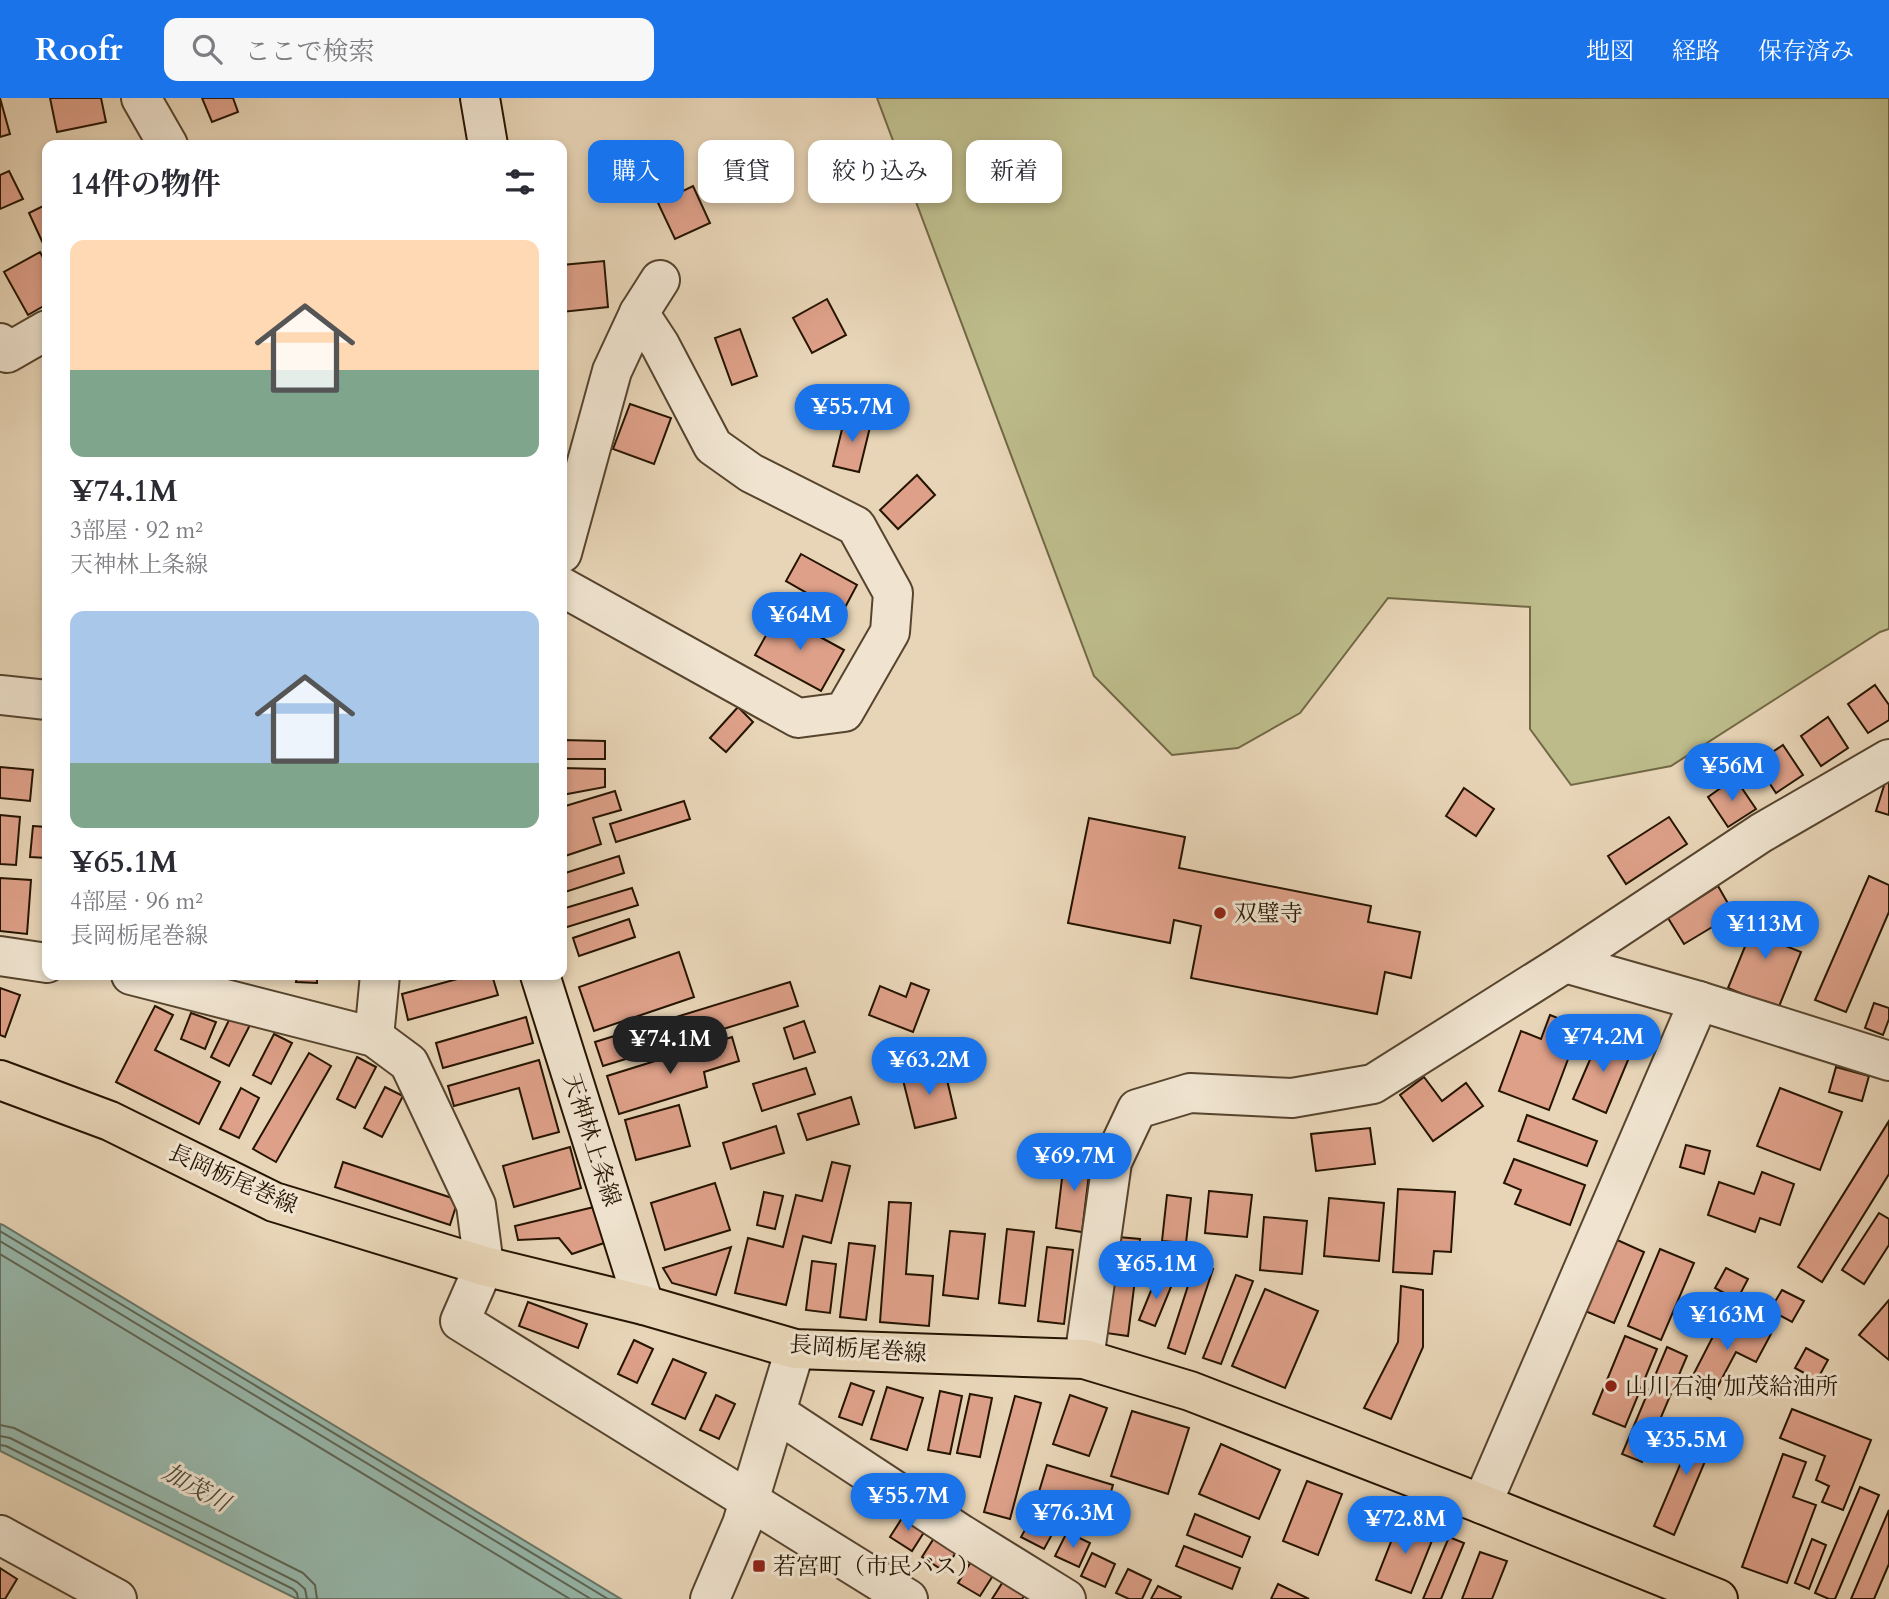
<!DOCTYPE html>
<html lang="ja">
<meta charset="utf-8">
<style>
:root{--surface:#fff;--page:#f7f7f7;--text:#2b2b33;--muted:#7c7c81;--accent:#1a73e8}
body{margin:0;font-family:Cardo,"Noto Serif JP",serif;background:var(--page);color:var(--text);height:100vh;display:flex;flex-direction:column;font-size:26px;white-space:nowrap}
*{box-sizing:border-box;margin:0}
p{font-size:23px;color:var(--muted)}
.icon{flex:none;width:38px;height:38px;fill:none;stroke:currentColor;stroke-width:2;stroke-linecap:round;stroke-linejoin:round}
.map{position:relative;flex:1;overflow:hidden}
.sheet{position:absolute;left:42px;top:42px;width:525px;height:840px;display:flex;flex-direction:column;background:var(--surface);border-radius:14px;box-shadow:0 4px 10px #0003}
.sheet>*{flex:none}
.banner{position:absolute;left:588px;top:42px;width:665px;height:63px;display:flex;gap:14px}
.price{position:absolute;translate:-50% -60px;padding:0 16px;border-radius:24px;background:var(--accent);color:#fff;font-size:23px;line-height:46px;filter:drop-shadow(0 2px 4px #0008)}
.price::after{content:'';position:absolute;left:50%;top:42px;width:21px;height:16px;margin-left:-10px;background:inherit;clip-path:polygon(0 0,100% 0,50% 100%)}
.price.active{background:#222;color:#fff}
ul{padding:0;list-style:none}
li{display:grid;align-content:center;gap:14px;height:371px;padding:0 28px}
li span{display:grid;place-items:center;height:217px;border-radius:14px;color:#555}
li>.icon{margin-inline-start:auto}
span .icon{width:126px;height:126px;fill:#fffc;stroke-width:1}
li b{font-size:30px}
h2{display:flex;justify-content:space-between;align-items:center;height:84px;padding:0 28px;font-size:30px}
.chip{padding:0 24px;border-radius:14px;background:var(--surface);box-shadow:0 4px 10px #0003;font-size:24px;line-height:63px}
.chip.active{background:var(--accent);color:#fff}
header{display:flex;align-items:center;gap:42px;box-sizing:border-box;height:98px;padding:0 35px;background:var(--accent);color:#fff}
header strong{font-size:33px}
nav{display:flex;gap:38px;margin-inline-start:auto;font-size:24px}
.search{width:490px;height:63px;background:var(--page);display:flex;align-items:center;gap:18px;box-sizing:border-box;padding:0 24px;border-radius:14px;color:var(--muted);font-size:26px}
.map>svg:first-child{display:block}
</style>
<header>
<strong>Roofr</strong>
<div class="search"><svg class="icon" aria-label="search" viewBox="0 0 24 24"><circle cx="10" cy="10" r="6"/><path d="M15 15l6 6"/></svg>ここで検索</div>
<nav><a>地図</a><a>経路</a><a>保存済み</a></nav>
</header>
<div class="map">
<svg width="1889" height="1501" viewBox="0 0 1889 1501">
<rect width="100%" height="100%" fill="#e8d5b7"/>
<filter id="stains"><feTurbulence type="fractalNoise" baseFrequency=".00286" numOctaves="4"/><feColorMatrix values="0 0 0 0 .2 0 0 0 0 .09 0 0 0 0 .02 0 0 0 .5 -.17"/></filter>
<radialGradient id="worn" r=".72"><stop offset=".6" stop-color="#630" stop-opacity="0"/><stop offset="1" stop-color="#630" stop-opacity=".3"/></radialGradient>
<path fill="#bdbb8a" stroke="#716845" stroke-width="2" d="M 877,0 L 1889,0 L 1889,531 L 1880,534 L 1671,668 L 1571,687 L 1530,631 L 1530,509 L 1388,500 L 1300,615 L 1238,650 L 1172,657 L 1094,578 Z"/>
<path fill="#97b9ad" stroke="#697768" stroke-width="2" d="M 0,1126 L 3,1127 L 621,1501 L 297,1501 L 0,1353 Z"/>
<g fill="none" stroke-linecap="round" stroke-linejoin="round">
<g stroke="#5e6656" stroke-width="2">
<path d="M 0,1133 L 608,1501"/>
<path d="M 0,1143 L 591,1501"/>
<path d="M 0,1156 L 570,1501"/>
<path d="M 0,1327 L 14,1330 L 303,1475 L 315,1487 L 317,1501"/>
<path d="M 0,1338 L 10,1340 L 297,1484 L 305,1491 L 307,1501"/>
<path d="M 0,1347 L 6,1348 L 293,1491 L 297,1495 L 298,1501"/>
</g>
</g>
<g fill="#dea089" stroke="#251400" stroke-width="2">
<path d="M 0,0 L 10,36 L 0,39 Z"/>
<path d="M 50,0 L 101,0 L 106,24 L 57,34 Z"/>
<path d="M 202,0 L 233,0 L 238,14 L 212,24 Z"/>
<path d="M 9,73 L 23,101 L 0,111 L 0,77 Z"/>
<path d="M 693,88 L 710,125 L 675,141 L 658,105 Z"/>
<path d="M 47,106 L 47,152 L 46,152 L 29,115 Z"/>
<path d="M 40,154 L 47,167 L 47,206 L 28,217 L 4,174 Z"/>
<path d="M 604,163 L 608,209 L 562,214 L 562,167 Z"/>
<path d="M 827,201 L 846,237 L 812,255 L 793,220 Z"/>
<path d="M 740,231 L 757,278 L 732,287 L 715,240 Z"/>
<path d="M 630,306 L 671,320 L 654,366 L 613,351 Z"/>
<path d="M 845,319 L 871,325 L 859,374 L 833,368 Z"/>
<path d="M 917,377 L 935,397 L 898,431 L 880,412 Z"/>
<path d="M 801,456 L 857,487 L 842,515 L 786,483 Z"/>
<path d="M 778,516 L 844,552 L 821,593 L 755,557 Z"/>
<path d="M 1875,587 L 1889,607 L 1889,622 L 1868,635 L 1848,606 Z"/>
<path d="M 738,609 L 753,624 L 726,654 L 710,640 Z"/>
<path d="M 1828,619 L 1848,650 L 1821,668 L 1801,638 Z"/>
<path d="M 562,642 L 605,643 L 605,661 L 562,661 Z"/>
<path d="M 1783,647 L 1803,677 L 1776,695 L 1756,665 Z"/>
<path d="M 0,669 L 33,672 L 30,703 L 0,700 Z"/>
<path d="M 562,670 L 605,671 L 605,689 L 562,697 Z"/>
<path d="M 1889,672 L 1889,717 L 1876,713 Z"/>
<path d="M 1735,680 L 1756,711 L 1728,729 L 1708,699 Z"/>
<path d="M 1464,690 L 1494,711 L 1476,738 L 1446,718 Z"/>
<path d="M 615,693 L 621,712 L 593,720 L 601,746 L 562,759 L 562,709 Z"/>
<path d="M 684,703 L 690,721 L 616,744 L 610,726 Z"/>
<path d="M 0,717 L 20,719 L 16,767 L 0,766 Z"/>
<path d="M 1669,719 L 1687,746 L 1626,786 L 1608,758 Z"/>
<path d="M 1089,720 L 1185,739 L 1179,770 L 1371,808 L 1368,824 L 1420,834 L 1411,880 L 1385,874 L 1377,916 L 1191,880 L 1201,828 L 1174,822 L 1170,845 L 1068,825 Z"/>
<path d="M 33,728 L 47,729 L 47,760 L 30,759 Z"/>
<path d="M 619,758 L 624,775 L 562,795 L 562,776 Z"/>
<path d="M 1869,778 L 1889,787 L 1889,814 L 1846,914 L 1815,902 Z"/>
<path d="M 0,780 L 31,782 L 27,836 L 0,833 Z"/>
<path d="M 1718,788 L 1734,816 L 1684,846 L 1668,820 Z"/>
<path d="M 632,790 L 638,807 L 564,830 L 562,811 Z"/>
<path d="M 1762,807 L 1788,817 L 1776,844 L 1801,854 L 1778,911 L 1728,890 Z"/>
<path d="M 629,821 L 635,839 L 579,858 L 573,840 Z"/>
<path d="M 679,854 L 694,899 L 594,933 L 579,889 Z"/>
<path d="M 297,877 L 317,877 L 317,885 L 296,884 Z"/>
<path d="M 472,877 L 492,877 L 498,897 L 408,922 L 402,896 Z"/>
<path d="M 790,884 L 798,908 L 603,968 L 595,944 Z"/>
<path d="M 911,885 L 929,892 L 913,934 L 869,917 L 880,888 L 906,899 Z"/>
<path d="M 0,890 L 20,897 L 5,939 L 0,937 Z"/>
<path d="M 1874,905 L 1889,910 L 1889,921 L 1883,937 L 1865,930 Z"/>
<path d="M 155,908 L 173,917 L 155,952 L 220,984 L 199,1026 L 116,984 Z"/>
<path d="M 191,915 L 216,924 L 205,951 L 181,941 Z"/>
<path d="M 1550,917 L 1580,929 L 1549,1012 L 1499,993 L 1521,933 L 1541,941 Z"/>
<path d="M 231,918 L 250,927 L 229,968 L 211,959 Z"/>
<path d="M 526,919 L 533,945 L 443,970 L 436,945 Z"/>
<path d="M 804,923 L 815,954 L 794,961 L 784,930 Z"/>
<path d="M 274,936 L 292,945 L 271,986 L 253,977 Z"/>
<path d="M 1601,936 L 1633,950 L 1606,1015 L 1573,1001 Z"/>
<path d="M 732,939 L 739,963 L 704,974 L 707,989 L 619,1016 L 607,978 Z"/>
<path d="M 309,955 L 331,968 L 276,1064 L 253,1051 Z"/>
<path d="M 357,959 L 376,969 L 355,1010 L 337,1001 Z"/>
<path d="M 539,962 L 559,1034 L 533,1041 L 519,990 L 454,1008 L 448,988 Z"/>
<path d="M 944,969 L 956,1020 L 915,1030 L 902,978 Z"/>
<path d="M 1836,969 L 1869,978 L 1862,1003 L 1829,994 Z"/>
<path d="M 806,970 L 815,996 L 762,1013 L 753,986 Z"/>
<path d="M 1424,979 L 1442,1003 L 1466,985 L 1483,1008 L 1433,1043 L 1400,997 Z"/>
<path d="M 385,989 L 403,998 L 382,1039 L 364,1030 Z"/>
<path d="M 241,990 L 259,1000 L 239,1040 L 220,1031 Z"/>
<path d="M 1780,990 L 1842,1014 L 1820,1072 L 1757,1048 Z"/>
<path d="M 851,999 L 859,1026 L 807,1042 L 798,1016 Z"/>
<path d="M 679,1007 L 690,1048 L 636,1062 L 625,1022 Z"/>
<path d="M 1527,1017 L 1597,1043 L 1587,1068 L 1518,1043 Z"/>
<path d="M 1889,1023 L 1889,1076 L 1822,1184 L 1798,1169 Z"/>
<path d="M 776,1028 L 784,1055 L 731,1071 L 723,1045 Z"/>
<path d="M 1370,1030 L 1375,1066 L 1316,1073 L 1311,1036 Z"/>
<path d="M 1686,1047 L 1710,1053 L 1704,1076 L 1680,1069 Z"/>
<path d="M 570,1049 L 581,1090 L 514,1109 L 503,1068 Z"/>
<path d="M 1065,1056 L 1091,1059 L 1082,1134 L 1056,1130 Z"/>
<path d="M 1514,1061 L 1585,1087 L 1570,1127 L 1515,1106 L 1521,1092 L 1504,1085 Z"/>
<path d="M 343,1064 L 458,1102 L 450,1127 L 335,1089 Z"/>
<path d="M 832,1064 L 850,1068 L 831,1145 L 803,1138 L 786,1207 L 735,1195 L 748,1140 L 783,1149 L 796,1097 L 822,1103 Z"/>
<path d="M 1762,1074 L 1794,1086 L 1780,1127 L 1760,1120 L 1755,1134 L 1708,1117 L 1719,1084 L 1754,1096 Z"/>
<path d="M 715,1085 L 730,1132 L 665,1152 L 651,1105 Z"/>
<path d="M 1398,1091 L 1455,1094 L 1451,1154 L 1434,1153 L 1432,1176 L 1393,1174 Z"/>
<path d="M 1209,1093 L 1252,1097 L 1247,1139 L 1205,1135 Z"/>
<path d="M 764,1094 L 783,1098 L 775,1131 L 757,1127 Z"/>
<path d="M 1167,1097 L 1191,1100 L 1186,1145 L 1162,1143 Z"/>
<path d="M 1329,1100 L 1384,1105 L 1379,1163 L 1324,1158 Z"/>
<path d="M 889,1104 L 911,1105 L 906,1176 L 933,1178 L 929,1228 L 880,1224 Z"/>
<path d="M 594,1109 L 604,1145 L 572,1156 L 559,1140 L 518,1142 L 515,1128 Z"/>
<path d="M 1879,1115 L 1889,1121 L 1889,1147 L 1864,1186 L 1842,1172 Z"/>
<path d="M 1264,1119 L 1307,1123 L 1302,1176 L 1260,1172 Z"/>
<path d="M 1007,1131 L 1034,1134 L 1025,1208 L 999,1205 Z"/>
<path d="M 950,1133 L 985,1136 L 978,1201 L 943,1197 Z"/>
<path d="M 1118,1139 L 1140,1141 L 1128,1238 L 1106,1235 Z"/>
<path d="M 1615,1141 L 1644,1154 L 1614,1225 L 1585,1213 Z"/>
<path d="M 849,1145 L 875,1148 L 866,1222 L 840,1219 Z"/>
<path d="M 731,1149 L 716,1197 L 672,1185 L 663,1170 Z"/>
<path d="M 1047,1149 L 1073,1152 L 1064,1226 L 1038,1223 Z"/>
<path d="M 1660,1151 L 1694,1165 L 1661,1242 L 1628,1228 Z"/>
<path d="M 812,1163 L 836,1166 L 830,1215 L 806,1212 Z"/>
<path d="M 1195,1166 L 1213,1171 L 1185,1256 L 1168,1250 Z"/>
<path d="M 1726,1170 L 1748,1181 L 1737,1202 L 1715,1190 Z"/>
<path d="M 1236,1177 L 1253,1183 L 1221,1266 L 1203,1260 Z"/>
<path d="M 1157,1178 L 1173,1184 L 1155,1228 L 1139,1222 Z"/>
<path d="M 1401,1188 L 1423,1192 L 1423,1249 L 1391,1321 L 1364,1310 L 1398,1244 Z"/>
<path d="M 1265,1191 L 1318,1213 L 1285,1290 L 1232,1268 Z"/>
<path d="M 1782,1192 L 1804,1203 L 1792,1224 L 1770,1212 Z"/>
<path d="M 1889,1202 L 1889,1262 L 1859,1237 Z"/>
<path d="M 528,1204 L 587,1226 L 578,1250 L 519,1228 Z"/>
<path d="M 1726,1213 L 1771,1236 L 1756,1264 L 1736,1254 L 1711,1301 L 1687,1289 Z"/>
<path d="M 1625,1238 L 1657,1251 L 1625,1329 L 1593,1316 Z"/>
<path d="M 634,1242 L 653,1251 L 637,1285 L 618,1276 Z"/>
<path d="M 1667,1249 L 1687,1258 L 1642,1364 L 1622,1356 Z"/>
<path d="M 1806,1250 L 1828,1262 L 1817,1282 L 1795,1270 Z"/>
<path d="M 673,1261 L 706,1275 L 685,1321 L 652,1306 Z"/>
<path d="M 851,1285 L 874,1293 L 862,1327 L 839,1319 Z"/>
<path d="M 887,1289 L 923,1300 L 907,1352 L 871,1341 Z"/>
<path d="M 940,1293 L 962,1298 L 950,1356 L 928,1352 Z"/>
<path d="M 970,1296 L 992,1300 L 980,1359 L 957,1355 Z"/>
<path d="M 716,1297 L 735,1306 L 719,1341 L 700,1332 Z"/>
<path d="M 1070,1297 L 1107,1310 L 1089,1358 L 1053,1346 Z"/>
<path d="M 1015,1298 L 1041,1305 L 1010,1421 L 984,1414 Z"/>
<path d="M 1792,1311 L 1871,1342 L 1843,1412 L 1822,1404 L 1829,1388 L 1816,1382 L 1825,1358 L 1780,1340 Z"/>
<path d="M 1132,1313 L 1189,1330 L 1168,1396 L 1111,1378 Z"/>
<path d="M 1699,1322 L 1719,1330 L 1674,1437 L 1654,1428 Z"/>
<path d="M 1221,1346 L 1280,1372 L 1259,1421 L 1199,1396 Z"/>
<path d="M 1783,1356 L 1806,1364 L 1793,1399 L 1816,1407 L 1787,1485 L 1742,1469 Z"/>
<path d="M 1047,1367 L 1113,1387 L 1101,1427 L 1035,1407 Z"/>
<path d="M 1307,1383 L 1342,1396 L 1318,1457 L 1283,1443 Z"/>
<path d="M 1860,1389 L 1879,1397 L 1835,1501 L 1829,1501 L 1815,1495 Z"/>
<path d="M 1889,1412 L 1889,1466 L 1874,1501 L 1851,1501 Z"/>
<path d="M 1034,1416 L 1056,1429 L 1044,1451 L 1021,1439 Z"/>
<path d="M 1195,1416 L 1250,1439 L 1242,1459 L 1187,1437 Z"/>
<path d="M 904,1417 L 926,1431 L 912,1453 L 890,1439 Z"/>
<path d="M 1400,1421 L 1435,1435 L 1411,1495 L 1376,1482 Z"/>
<path d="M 1067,1434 L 1090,1445 L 1079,1469 L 1055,1458 Z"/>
<path d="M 936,1437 L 958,1451 L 944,1473 L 922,1459 Z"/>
<path d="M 1449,1439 L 1464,1445 L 1441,1501 L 1423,1501 Z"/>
<path d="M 1812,1441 L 1826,1447 L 1809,1491 L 1795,1485 Z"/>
<path d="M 1184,1448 L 1240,1470 L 1232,1491 L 1176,1468 Z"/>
<path d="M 1480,1454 L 1507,1463 L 1492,1501 L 1462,1501 Z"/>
<path d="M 1092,1455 L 1115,1466 L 1105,1489 L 1081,1478 Z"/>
<path d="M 972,1462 L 994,1476 L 980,1498 L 958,1485 Z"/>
<path d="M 0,1470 L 17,1481 L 5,1501 L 0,1501 Z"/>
<path d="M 1128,1471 L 1151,1482 L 1142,1501 L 1129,1501 L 1116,1495 Z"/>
<path d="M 1006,1479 L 1028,1493 L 1022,1501 L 992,1501 Z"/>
<path d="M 1278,1486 L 1309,1501 L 1271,1501 Z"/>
<path d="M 1158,1488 L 1181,1499 L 1180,1501 L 1151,1501 Z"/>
</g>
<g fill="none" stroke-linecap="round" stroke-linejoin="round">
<g stroke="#56442e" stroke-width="42">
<g id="minor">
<path d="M 141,0 L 168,47"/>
<path d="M 0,245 L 7,255 L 47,232"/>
<path d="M 562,455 L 612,273 L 639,215 L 660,182"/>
<path d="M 562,489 L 798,620 L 844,614 L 890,534 L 893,495 L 856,428 L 751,375 L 713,348 L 660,247 L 639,215"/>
<path d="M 0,597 L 47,602"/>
<path d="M 1889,661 L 1761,735 L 1565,865 L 1699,903 L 1889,963"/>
<path d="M 0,858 L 47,865"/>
<path d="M 131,877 L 374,939 L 409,965 L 476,1107 L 484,1168 L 460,1223 L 908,1501"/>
<path d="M 374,939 L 380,877"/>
<path d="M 1084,1261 L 1112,1064 L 1137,1011 L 1190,995 L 1292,1000 L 1373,986 L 1565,865"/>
<path d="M 777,1315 L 961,1436 L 1066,1501"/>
<path d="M 1482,1406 L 1699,903"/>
<path d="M 0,1437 L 117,1501"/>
</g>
</g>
<g stroke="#56442e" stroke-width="42">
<path id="tertiary" d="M 710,1501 L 742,1426 L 795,1251"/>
</g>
<g stroke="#251400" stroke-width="42">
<g id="secondary">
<path d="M 480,0 L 488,47"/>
<path d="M 540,877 L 644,1207"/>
</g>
</g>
<g stroke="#251400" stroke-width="42">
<path id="primary" d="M 0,982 L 110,1023 L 274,1104 L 484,1168 L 644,1207 L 795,1251 L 1084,1261 L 1190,1293 L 1482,1406 L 1718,1501"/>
</g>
<use href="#minor" stroke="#f0e4d0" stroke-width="38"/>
<use href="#tertiary" stroke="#f0e4d0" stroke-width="38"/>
<use href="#secondary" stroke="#f0e4d0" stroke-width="38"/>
<use href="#primary" stroke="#e8d5b7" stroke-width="38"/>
</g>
<g fill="#8f2418" stroke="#f0e4d0" stroke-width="2.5">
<circle cx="1220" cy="815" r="7"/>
<circle cx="1611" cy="1288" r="7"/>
<rect x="752" y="1461" width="14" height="14" rx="3.5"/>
</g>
<g text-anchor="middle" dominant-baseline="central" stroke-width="6" stroke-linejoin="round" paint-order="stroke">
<g font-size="23" fill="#251400" stroke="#f0e4d0" text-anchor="start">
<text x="1234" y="815">双璧寺</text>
<text x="1625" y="1288">山川石油 加茂給油所</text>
<text x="773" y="1468">若宮町（市民バス）</text>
</g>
<g font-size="23" fill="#251400" stroke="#f0e4d0">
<text transform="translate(592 1042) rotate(72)">天神林上条線</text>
<text transform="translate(233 1081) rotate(24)">長岡栃尾巻線</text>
<text transform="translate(858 1251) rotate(4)">長岡栃尾巻線</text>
</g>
<g font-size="24" font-style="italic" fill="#4d4e3d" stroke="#f0e4d0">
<text transform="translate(196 1390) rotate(29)">加茂川</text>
</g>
</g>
<rect width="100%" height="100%" filter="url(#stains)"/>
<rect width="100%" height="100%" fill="url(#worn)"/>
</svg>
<b class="price" style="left:852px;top:346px">¥55.7M</b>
<b class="price" style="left:800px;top:554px">¥64M</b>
<b class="price" style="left:1732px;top:705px">¥56M</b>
<b class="price" style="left:1765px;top:863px">¥113M</b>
<b class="price" style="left:1603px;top:976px">¥74.2M</b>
<b class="price active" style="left:670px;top:978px">¥74.1M</b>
<b class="price" style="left:929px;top:999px">¥63.2M</b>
<b class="price" style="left:1074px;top:1095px">¥69.7M</b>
<b class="price" style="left:1156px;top:1203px">¥65.1M</b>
<b class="price" style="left:1727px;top:1254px">¥163M</b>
<b class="price" style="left:1686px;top:1379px">¥35.5M</b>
<b class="price" style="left:908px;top:1435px">¥55.7M</b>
<b class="price" style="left:1073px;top:1452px">¥76.3M</b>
<b class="price" style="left:1405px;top:1458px">¥72.8M</b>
<div class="banner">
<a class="chip active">購入</a>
<a class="chip">賃貸</a>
<a class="chip">絞り込み</a>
<a class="chip">新着</a>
</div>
<section class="sheet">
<h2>14件の物件<svg class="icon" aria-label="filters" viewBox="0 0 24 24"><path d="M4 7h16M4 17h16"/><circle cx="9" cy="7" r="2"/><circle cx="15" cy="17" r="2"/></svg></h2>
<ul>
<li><span style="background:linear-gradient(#ffd9b3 60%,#7fa58c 0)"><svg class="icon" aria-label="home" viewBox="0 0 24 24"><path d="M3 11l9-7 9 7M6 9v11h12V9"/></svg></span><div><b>¥74.1M</b><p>3部屋 · 92 m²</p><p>天神林上条線</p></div></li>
<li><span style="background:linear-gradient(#a9c7e8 70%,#7fa58c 0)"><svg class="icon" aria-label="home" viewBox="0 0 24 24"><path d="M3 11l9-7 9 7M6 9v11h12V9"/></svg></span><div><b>¥65.1M</b><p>4部屋 · 96 m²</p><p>長岡栃尾巻線</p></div></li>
</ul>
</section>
</div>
